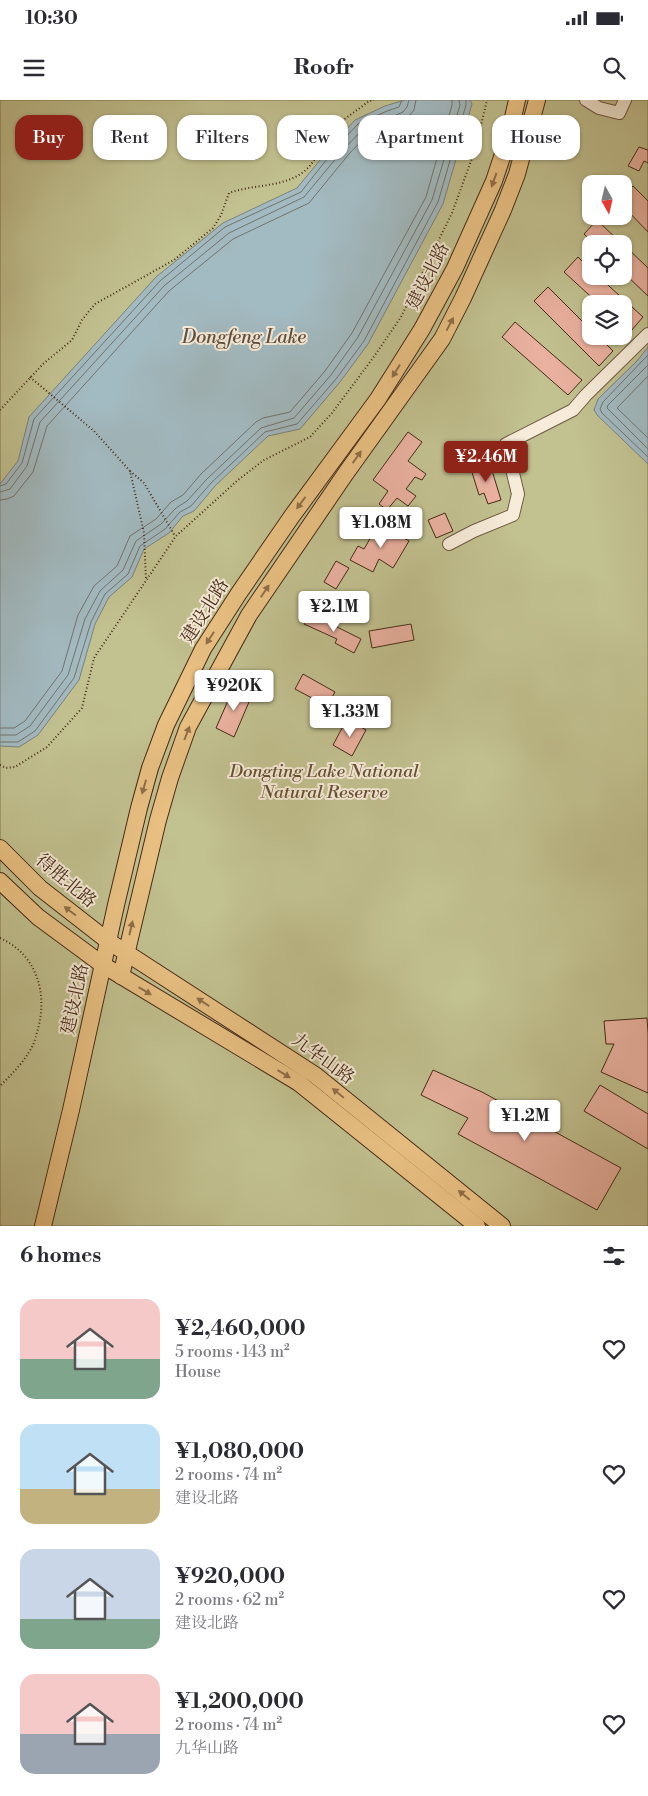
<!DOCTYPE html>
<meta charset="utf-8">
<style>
:root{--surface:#fff;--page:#f2f2f3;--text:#2b2b33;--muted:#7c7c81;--accent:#8f2418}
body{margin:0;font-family:"Libre Bodoni","Noto Serif SC",serif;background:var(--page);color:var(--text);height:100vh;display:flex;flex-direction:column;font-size:19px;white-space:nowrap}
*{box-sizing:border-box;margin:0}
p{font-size:16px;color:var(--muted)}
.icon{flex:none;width:28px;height:28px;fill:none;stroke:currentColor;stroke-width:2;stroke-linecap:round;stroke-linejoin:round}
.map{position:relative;height:1126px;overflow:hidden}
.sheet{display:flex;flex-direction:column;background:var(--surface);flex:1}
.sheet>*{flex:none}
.top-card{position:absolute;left:15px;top:15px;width:619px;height:45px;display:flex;gap:10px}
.needle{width:32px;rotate:172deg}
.fabs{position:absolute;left:582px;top:75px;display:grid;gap:10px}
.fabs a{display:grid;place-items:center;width:50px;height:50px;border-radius:10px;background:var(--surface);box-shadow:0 1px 4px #0004;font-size:25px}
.price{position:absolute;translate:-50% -42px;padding:0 11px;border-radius:5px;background:#fff;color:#222;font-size:16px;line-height:32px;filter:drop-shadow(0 1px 2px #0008)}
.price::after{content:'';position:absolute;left:50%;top:30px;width:15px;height:11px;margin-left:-8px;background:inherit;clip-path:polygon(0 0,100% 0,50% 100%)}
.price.active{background:var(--accent);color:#fff}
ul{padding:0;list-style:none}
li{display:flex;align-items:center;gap:15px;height:125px;padding:0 20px}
li span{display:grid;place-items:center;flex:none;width:140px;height:100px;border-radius:15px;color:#555}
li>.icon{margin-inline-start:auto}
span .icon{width:60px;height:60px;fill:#fffc;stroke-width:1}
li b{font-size:21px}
h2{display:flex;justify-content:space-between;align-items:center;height:60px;padding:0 20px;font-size:21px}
.pill{padding:0 18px;border-radius:15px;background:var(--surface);box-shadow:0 1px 4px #0004;font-size:18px;line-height:45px}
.pill.active{background:var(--accent);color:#fff}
.status{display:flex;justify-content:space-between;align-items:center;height:35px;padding:0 25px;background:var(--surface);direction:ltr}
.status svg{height:14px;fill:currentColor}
header{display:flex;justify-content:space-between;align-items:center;height:65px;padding:0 20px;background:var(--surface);font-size:22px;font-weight:700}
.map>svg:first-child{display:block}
</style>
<div class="status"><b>10:30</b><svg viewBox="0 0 49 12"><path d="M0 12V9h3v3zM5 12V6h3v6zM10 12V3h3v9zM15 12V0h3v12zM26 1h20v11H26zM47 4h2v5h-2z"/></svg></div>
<header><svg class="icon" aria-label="menu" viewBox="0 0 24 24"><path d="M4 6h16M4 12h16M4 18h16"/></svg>Roofr<svg class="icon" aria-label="search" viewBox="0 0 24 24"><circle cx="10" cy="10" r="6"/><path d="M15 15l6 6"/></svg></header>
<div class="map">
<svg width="648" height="1126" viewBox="0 0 648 1126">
<rect width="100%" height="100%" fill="#f3e2c6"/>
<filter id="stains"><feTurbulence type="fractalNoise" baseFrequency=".004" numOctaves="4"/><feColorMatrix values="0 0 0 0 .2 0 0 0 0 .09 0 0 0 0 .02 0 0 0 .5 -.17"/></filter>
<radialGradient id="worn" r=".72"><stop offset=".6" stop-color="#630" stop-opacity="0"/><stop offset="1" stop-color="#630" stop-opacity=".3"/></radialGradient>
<path fill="#c2c190" stroke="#847653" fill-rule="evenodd" d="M 0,0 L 648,0 L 648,1126 L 0,1126 ZM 591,84 L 624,84 L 624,116 L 591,116 ZM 591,144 L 624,144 L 624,176 L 591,176 ZM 591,204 L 624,204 L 624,236 L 591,236 Z"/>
<g fill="#a2bac1" stroke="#7d807d">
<path d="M 405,0 L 470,0 L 472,4 L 443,104 L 368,244 L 340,282 L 300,329 L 268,336 L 215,386 L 194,411 L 183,416 L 169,433 L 144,449 L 132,477 L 109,497 L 95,524 L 79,580 L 38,635 L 19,647 L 0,646 L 0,384 L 18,361 L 29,317 L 156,177 L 223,123 L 297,88 L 335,42 L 355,20 L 385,6 Z"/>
<path d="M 648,247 L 648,364 L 598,316 L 594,310 L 598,299 L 637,261 Z"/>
</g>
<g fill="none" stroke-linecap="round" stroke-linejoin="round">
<g stroke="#74726c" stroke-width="1">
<path d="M 648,255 L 603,302 L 600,309 L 602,313 L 648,357"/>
<path d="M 648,265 L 608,305 L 607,308 L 648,349"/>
<path d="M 648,276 L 617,308 L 648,338"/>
<path d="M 0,386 L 6,384 L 22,363 L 34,319 L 160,181 L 225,127 L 301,92 L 338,45 L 358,24 L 387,11 L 399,7 L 402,0"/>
<path d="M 0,392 L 10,389 L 27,366 L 40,322 L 164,186 L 229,133 L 304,97 L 343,50 L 362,30 L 403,12 L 407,7 L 409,0"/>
<path d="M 0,400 L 7,399 L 14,396 L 33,372 L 47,326 L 169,191 L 233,139 L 309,103 L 349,54 L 366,36 L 408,17 L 414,10 L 416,0"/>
<path d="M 0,628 L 14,628 L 25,621 L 62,571 L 78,515 L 94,486 L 117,466 L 130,436 L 156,419 L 171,402 L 183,395 L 201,374 L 256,322 L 263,318 L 290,312 L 325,271 L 352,233 L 426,97 L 452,5 L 452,0"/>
<path d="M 0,635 L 16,635 L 30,626 L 68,575 L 85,519 L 100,491 L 123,470 L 136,441 L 161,424 L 176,408 L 187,401 L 207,379 L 261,328 L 294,318 L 331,275 L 358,237 L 432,100 L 460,5 L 459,0"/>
<path d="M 0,642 L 18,642 L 35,631 L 74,578 L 91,522 L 105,494 L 128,474 L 140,446 L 165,429 L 180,412 L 191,406 L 211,383 L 265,332 L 297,324 L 336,279 L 364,241 L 438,102 L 466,5 L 466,0"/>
</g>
</g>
<g fill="#eab1a0" stroke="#462a16">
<path d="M 639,47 L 648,50 L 648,63 L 644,61 L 639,71 L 628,66 Z"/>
<path d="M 633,86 L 648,101 L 648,132 L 624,107 L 624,95 Z"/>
<path d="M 597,120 L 622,144 L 594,144 L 584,134 Z"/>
<path d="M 624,145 L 648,168 L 648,196 L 624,173 Z"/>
<path d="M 578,157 L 591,170 L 591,176 L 598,176 L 643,217 L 630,232 L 624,226 L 624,204 L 599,204 L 564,172 Z"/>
<path d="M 548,187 L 591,230 L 591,236 L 598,236 L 613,251 L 599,266 L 534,201 Z"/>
<path d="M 515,222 L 582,280 L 568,295 L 502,237 Z"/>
<path d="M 408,332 L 422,342 L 408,361 L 426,374 L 422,380 L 415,377 L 406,389 L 416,396 L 408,406 L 397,398 L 387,410 L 379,404 L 388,391 L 373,380 Z"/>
<path d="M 490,364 L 501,400 L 488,404 L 484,393 L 479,395 L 471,369 Z"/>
<path d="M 445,413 L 453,431 L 436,438 L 428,420 Z"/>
<path d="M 379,423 L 409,441 L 393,468 L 379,459 L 373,472 L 350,460 L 358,446 L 364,449 Z"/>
<path d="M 336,461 L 349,468 L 336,489 L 324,482 Z"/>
<path d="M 309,513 L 361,539 L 354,553 L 335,543 L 337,539 L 304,524 Z"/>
<path d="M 411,524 L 414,540 L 372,548 L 369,531 Z"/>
<path d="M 303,574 L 335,592 L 327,606 L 295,589 Z"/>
<path d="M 234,587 L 252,595 L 234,637 L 216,628 Z"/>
<path d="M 347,619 L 366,630 L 352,656 L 333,645 Z"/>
<path d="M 647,918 L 648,933 L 648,993 L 601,972 L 614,944 L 606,944 L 604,921 Z"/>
<path d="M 433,970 L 482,992 L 621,1068 L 597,1110 L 458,1034 L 468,1018 L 421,995 Z"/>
<path d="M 600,985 L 648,1014 L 648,1049 L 584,1011 Z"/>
</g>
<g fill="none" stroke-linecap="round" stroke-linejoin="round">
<g stroke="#715842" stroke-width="14">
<g id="minor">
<path d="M 586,0 L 599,8 L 619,13 L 625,0"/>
<path d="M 449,444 L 474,431 L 513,415 L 518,394 L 506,344 L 573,310 L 586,295 L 648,234"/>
</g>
</g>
<g stroke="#462a16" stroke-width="18">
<g id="major">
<path d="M 0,748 L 40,788 L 108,841 L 315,975 L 502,1126"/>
<path d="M 0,781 L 38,817 L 103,865 L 299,983 L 477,1126"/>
<path d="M 121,876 L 158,720 L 170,678 L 188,627 L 249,515 L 346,373 L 442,239 L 463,198 L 503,110 L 517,74 L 537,0"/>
<path d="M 43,1126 L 71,1010 L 116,805 L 139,708 L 150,668 L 166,625 L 203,549 L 239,493 L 292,416 L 378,299 L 422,229 L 455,168 L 494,81 L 508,39 L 517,0"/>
</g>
</g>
<g stroke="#462a16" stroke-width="2" stroke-dasharray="1 2.5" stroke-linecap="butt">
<path d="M 30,277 L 94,331 L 130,371 L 144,433 L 146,480"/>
<path d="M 0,310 L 43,264 L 72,240 L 82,220 L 95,204 L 174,160 L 213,128 L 221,115 L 229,93 C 253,84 280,88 302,73 C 318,62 320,43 333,29 C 343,19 358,10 369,1 L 374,0"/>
<path d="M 130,371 L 144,383 L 175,436"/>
<path d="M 0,665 L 6,668 L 15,667 L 47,647 L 82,608 L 94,558 L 176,436 L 238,380 L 264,360 L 310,337 L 332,313 L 373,258 L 401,217 L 452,113 L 475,50 L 487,0"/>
<path d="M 0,838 C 36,854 48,892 38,929 C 36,935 35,942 32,947 C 24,962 12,974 0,986"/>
</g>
<use href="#minor" stroke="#f7ecda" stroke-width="12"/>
<use href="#major" stroke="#eac183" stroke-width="16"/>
</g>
<defs><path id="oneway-solid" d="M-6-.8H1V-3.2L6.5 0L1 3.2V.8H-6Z" transform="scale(1.25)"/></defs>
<g fill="#906e47">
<use href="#oneway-solid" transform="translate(494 80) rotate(110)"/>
<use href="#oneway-solid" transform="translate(450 224) rotate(-62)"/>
<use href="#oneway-solid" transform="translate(396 271) rotate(122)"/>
<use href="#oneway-solid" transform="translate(357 357) rotate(-55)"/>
<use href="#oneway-solid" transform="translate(301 403) rotate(126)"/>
<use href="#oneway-solid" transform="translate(265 491) rotate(-56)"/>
<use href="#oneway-solid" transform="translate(210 538) rotate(123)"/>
<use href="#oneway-solid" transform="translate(187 633) rotate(-69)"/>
<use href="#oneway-solid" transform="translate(144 687) rotate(106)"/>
<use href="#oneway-solid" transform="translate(70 811) rotate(-143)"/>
<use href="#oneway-solid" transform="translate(131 828) rotate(-77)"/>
<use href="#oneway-solid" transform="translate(145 891) rotate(31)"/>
<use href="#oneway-solid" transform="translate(203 902) rotate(-147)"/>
<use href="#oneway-solid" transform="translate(284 974) rotate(31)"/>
<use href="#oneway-solid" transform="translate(338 993) rotate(-141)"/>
<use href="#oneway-solid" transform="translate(464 1095) rotate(-141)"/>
</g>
<g text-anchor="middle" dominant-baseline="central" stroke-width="4" stroke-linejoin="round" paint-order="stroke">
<g font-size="18" fill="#462a16" stroke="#f7ecda">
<text transform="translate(428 176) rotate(-63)">建设北路</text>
<text transform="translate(205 511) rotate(-58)">建设北路</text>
<text transform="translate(66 781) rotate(40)">得胜北路</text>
<text transform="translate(75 899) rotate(-78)">建设北路</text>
<text transform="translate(323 959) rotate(36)">九华山路</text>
</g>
<g font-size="18" font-style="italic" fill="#655034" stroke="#f7ecda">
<text x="324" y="671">Dongting Lake National<tspan x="324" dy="21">Natural Reserve</tspan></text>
</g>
<g font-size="19" font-style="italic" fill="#5d4e41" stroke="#f7ecda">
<text x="244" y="237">Dongfeng Lake</text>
</g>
</g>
<rect width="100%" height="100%" filter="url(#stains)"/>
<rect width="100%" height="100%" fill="url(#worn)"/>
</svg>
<div class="fabs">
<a><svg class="needle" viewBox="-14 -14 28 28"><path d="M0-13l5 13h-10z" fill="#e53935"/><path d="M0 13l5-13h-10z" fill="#7c7c81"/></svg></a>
<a><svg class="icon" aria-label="locate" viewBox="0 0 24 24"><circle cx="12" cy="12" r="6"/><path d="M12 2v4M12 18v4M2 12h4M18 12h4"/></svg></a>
<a><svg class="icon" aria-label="layers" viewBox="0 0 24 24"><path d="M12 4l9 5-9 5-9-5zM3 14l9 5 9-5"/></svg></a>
</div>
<b class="price active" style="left:486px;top:383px">¥2.46M</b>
<b class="price" style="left:381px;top:449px">¥1.08M</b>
<b class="price" style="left:334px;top:533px">¥2.1M</b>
<b class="price" style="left:234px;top:612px">¥920K</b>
<b class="price" style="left:350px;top:638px">¥1.33M</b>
<b class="price" style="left:525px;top:1042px">¥1.2M</b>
<div class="top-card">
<a class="pill active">Buy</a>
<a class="pill">Rent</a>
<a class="pill">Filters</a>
<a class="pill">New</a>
<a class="pill">Apartment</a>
<a class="pill">House</a>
</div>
</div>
<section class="sheet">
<h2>6 homes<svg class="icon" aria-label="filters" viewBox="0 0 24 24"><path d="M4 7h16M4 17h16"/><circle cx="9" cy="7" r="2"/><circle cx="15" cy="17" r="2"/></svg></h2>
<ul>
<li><span style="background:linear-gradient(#f6c9c9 60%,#7fa58c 0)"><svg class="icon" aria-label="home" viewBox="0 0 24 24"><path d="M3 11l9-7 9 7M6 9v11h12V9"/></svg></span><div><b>¥2,460,000</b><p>5 rooms · 143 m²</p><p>House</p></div><svg class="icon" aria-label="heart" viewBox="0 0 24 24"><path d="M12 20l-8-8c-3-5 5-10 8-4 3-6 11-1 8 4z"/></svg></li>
<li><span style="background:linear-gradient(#bfe0f5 65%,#c2b280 0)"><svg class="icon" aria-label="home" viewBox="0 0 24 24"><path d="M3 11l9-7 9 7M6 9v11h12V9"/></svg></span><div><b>¥1,080,000</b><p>2 rooms · 74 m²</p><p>建设北路</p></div><svg class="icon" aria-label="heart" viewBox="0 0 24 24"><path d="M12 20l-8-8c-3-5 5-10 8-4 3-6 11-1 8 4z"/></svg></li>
<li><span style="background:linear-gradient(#c9d6e8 70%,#7fa58c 0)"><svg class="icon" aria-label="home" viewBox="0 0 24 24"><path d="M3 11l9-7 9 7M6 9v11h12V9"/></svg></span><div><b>¥920,000</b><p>2 rooms · 62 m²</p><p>建设北路</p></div><svg class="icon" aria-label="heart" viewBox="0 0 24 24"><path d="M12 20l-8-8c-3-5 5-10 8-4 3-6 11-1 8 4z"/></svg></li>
<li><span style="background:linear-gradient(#f6c9c9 60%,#9aa5b1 0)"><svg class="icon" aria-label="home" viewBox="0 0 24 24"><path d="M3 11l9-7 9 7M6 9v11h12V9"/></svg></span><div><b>¥1,200,000</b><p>2 rooms · 74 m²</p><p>九华山路</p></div><svg class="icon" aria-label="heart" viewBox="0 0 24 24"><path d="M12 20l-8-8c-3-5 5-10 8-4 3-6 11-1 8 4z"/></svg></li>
</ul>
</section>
